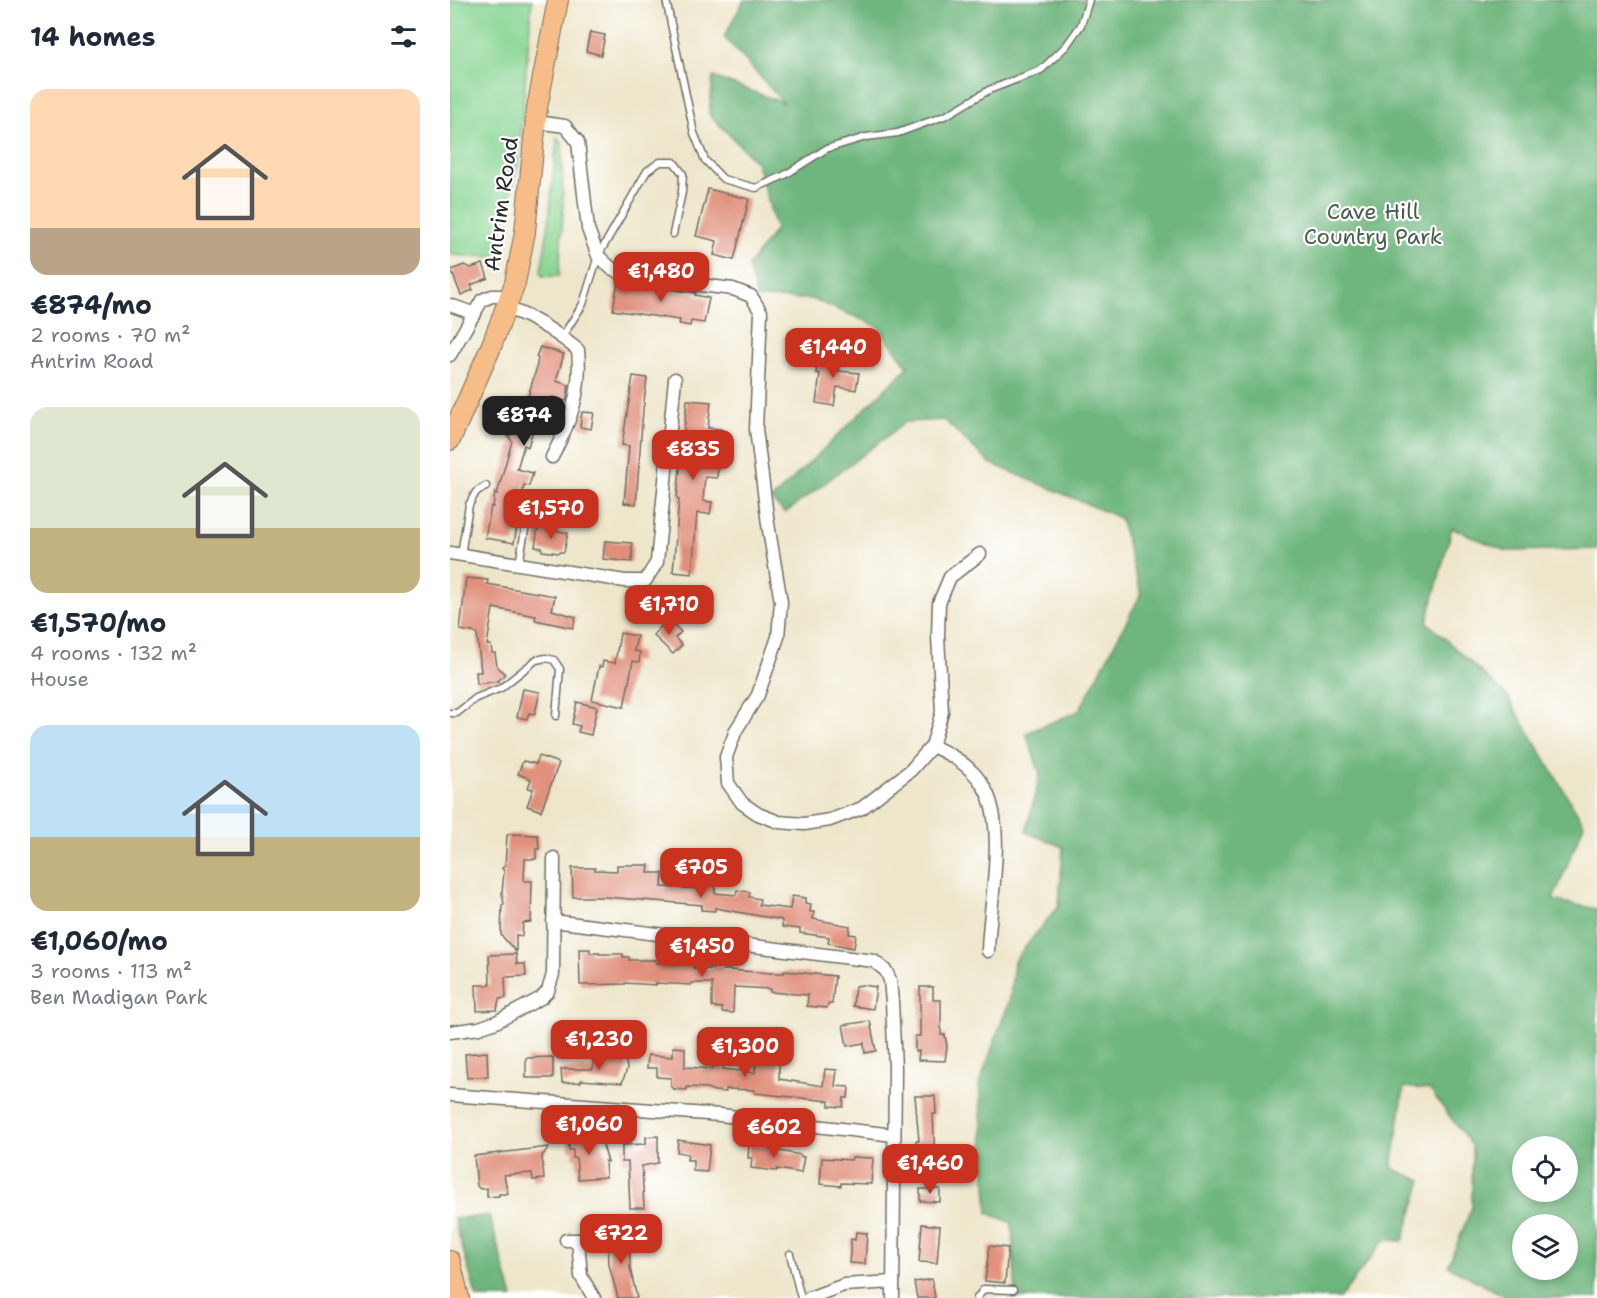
<!DOCTYPE html>
<meta charset="utf-8">
<style>
:root{--surface:#fff;--page:#f2f2f3;--text:#1f2937;--muted:#747a83;--accent:#c8321e}
body{margin:0;font-family:"Shantell Sans",sans-serif;background:var(--page);color:var(--text);height:100vh;display:flex;flex-direction:column;font-size:22px;white-space:nowrap}
*{box-sizing:border-box;margin:0}
p{font-size:20px;color:var(--muted)}
.icon{flex:none;width:33px;height:33px;fill:none;stroke:currentColor;stroke-width:2;stroke-linecap:round;stroke-linejoin:round}
.map{position:relative;flex:1;overflow:hidden}
.drawer{display:flex;flex-direction:column;background:var(--surface);width:450px}
.drawer>*{flex:none}
.fabs{position:absolute;left:1062px;top:1136px;display:grid;gap:12px}
.fabs a{display:grid;place-items:center;width:66px;height:66px;border-radius:50%;background:var(--surface);box-shadow:0 3px 9px #0003;font-size:30px}
.price{position:absolute;translate:-50% -51px;padding:0 14px;border-radius:12px;background:var(--accent);color:#fff;font-size:20px;line-height:39px;filter:drop-shadow(0 2px 3px #0008)}
.price::after{content:'';position:absolute;left:50%;top:36px;width:18px;height:14px;margin-left:-9px;background:inherit;clip-path:polygon(0 0,100% 0,50% 100%)}
.price.on{background:#222;color:#fff}
ul{padding:0;list-style:none}
li{display:grid;align-content:center;gap:12px;height:318px;padding:0 30px}
li span{display:grid;place-items:center;height:186px;border-radius:18px;color:#555}
li>.icon{margin-inline-start:auto}
span .icon{width:108px;height:108px;fill:#fffc;stroke-width:1}
li b{font-size:26px}
h2{display:flex;justify-content:space-between;align-items:center;height:72px;padding:0 30px;font-size:26px}
main{display:flex;flex:1;min-height:0}
.map>svg:first-child{display:block}
</style>
<main>
<section class="drawer">
<h2>14 homes<svg class="icon" aria-label="filters" viewBox="0 0 24 24"><path d="M4 7h16M4 17h16"/><circle cx="9" cy="7" r="2"/><circle cx="15" cy="17" r="2"/></svg></h2>
<ul>
<li><span style="background:linear-gradient(#ffd9b3 75%,#b9a48a 0)"><svg class="icon" aria-label="home" viewBox="0 0 24 24"><path d="M3 11l9-7 9 7M6 9v11h12V9"/></svg></span><div><b>€874/mo</b><p>2 rooms · 70 m²</p><p>Antrim Road</p></div></li>
<li><span style="background:linear-gradient(#dfe7d0 65%,#c2b280 0)"><svg class="icon" aria-label="home" viewBox="0 0 24 24"><path d="M3 11l9-7 9 7M6 9v11h12V9"/></svg></span><div><b>€1,570/mo</b><p>4 rooms · 132 m²</p><p>House</p></div></li>
<li><span style="background:linear-gradient(#bfe0f5 60%,#c2b280 0)"><svg class="icon" aria-label="home" viewBox="0 0 24 24"><path d="M3 11l9-7 9 7M6 9v11h12V9"/></svg></span><div><b>€1,060/mo</b><p>3 rooms · 113 m²</p><p>Ben Madigan Park</p></div></li>
</ul>
</section>
<div class="map">
<svg width="1147" height="1298" viewBox="0 0 1147 1298">
<rect width="100%" height="100%" fill="#fff"/>
<filter id="ink" filterUnits="userSpaceOnUse"><feTurbulence type="fractalNoise" baseFrequency=".0167" numOctaves="2"/><feDisplacementMap in="SourceGraphic" scale="12" xChannelSelector="R" yChannelSelector="G"/><feConvolveMatrix kernelMatrix="1 2 1 2 8 2 1 2 1" color-interpolation-filters="sRGB"/></filter>
<filter id="wash" filterUnits="userSpaceOnUse"><feTurbulence type="fractalNoise" baseFrequency=".008" numOctaves="4" result="noise"/><feDisplacementMap in="SourceGraphic" scale="24" xChannelSelector="R" yChannelSelector="G"/><feGaussianBlur stdDeviation="1.35" result="paint"/><feColorMatrix in="noise" values="0 0 0 0 0 0 0 0 0 0 0 0 0 0 0 0 0 1.4 0 .05"/><feComposite in="paint" operator="in"/></filter>
<g filter="url(#wash)">
<rect width="100%" height="100%" fill="#eee6ca"/>
<g fill="#89d593" stroke="#5a805f" stroke-width="1.5">
<path d="M 0,0 L 82,0 L 68,166 L 45,257 L 0,255 Z"/>
<path d="M 107,137 L 112,142 L 113,211 L 109,276 L 92,276 L 91,271 L 98,230 Z"/>
</g>
<g fill="#6eb67d" stroke="#4c7054" stroke-width="1.5" fill-rule="evenodd">
<path d="M 294,0 L 1147,0 L 1147,549 L 1056,551 L 1002,528 L 977,622 L 1057,696 L 1134,824 L 1103,900 L 1147,909 L 1147,1298 L 1058,1298 L 998,1266 L 1022,1207 L 1022,1146 L 980,1090 L 954,1087 L 942,1168 L 972,1181 L 953,1241 L 934,1240 L 890,1298 L 566,1298 L 562,1223 L 538,1213 L 529,1084 L 560,999 L 564,961 L 609,905 L 613,847 L 576,832 L 590,774 L 576,733 L 629,711 L 691,594 L 670,518 L 540,463 L 494,420 L 456,422 L 335,513 L 321,500 L 458,367 L 428,326 L 362,299 L 307,298 L 298,266 L 326,229 L 307,163 L 259,114 L 263,77 L 334,103 L 274,37 ZM 1072,1146 L 1118,1146 L 1118,1191 L 1072,1191 ZM 1072,1224 L 1118,1224 L 1118,1269 L 1072,1269 Z"/>
<path d="M 39,1215 L 63,1298 L 27,1298 L 4,1219 Z"/>
</g>
<g id="blocks">
<g fill="#e08f7a">
<path d="M 140,32 L 155,35 L 151,55 L 136,51 Z"/>
<path d="M 258,189 L 299,199 L 284,260 L 264,255 L 267,241 L 246,236 Z"/>
<path d="M 33,264 L 38,278 L 21,285 L 23,290 L 11,295 L 1,270 L 14,265 L 21,268 Z"/>
<path d="M 168,281 L 177,284 L 246,293 L 245,295 L 259,298 L 254,323 L 241,321 L 240,326 L 229,324 L 230,320 L 163,310 Z"/>
<path d="M 90,347 L 114,354 L 106,381 L 119,385 L 117,398 L 116,401 L 102,397 L 95,414 L 88,412 L 78,447 L 74,445 L 67,469 L 83,473 L 79,486 L 74,485 L 64,543 L 35,538 L 41,506 L 43,507 L 45,493 L 47,494 L 62,441 L 58,436 L 68,430 L 64,421 L 70,415 L 72,416 L 86,370 L 88,358 L 86,357 Z"/>
<path d="M 368,353 L 390,356 L 389,371 L 409,373 L 406,390 L 387,387 L 384,406 L 366,403 L 370,374 L 366,373 Z"/>
<path d="M 183,376 L 197,378 L 193,410 L 186,504 L 174,503 L 179,446 L 172,445 Z"/>
<path d="M 237,400 L 261,402 L 258,428 L 271,429 L 270,442 L 259,441 L 257,464 L 268,465 L 267,478 L 255,477 L 253,501 L 262,502 L 260,514 L 247,513 L 242,574 L 223,572 L 229,499 L 227,498 Z"/>
<path d="M 132,412 L 144,413 L 141,429 L 130,427 Z"/>
<path d="M 88,527 L 118,533 L 114,552 L 110,552 L 109,553 L 92,551 L 92,548 L 85,547 Z"/>
<path d="M 155,541 L 182,543 L 182,562 L 153,559 Z"/>
<path d="M 16,578 L 38,580 L 37,584 L 105,596 L 102,610 L 126,617 L 123,628 L 85,620 L 86,616 L 43,608 L 37,645 L 41,645 L 42,653 L 45,653 L 47,666 L 55,674 L 48,681 L 27,684 L 26,672 L 31,672 L 27,633 L 10,630 Z"/>
<path d="M 230,597 L 245,600 L 241,620 L 226,617 Z"/>
<path d="M 218,619 L 231,632 L 225,638 L 232,645 L 223,654 L 203,635 Z"/>
<path d="M 170,633 L 187,636 L 184,651 L 190,652 L 189,662 L 183,661 L 174,707 L 142,700 L 149,666 L 152,667 L 153,661 L 165,663 Z"/>
<path d="M 73,689 L 90,692 L 85,714 L 79,713 L 77,719 L 67,717 Z"/>
<path d="M 127,702 L 147,707 L 141,735 L 128,732 L 130,726 L 122,724 Z"/>
<path d="M 89,756 L 109,763 L 91,811 L 77,806 L 83,789 L 78,788 L 81,779 L 68,774 L 73,761 L 86,764 Z"/>
<path d="M 61,834 L 88,835 L 89,849 L 86,849 L 86,859 L 75,859 L 74,881 L 82,881 L 81,922 L 73,923 L 72,936 L 66,935 L 66,952 L 51,935 L 52,905 L 54,904 L 52,893 L 54,871 L 52,868 L 55,865 L 57,835 Z"/>
<path d="M 167,865 L 199,865 L 198,873 L 213,873 L 212,887 L 253,889 L 253,885 L 265,886 L 265,893 L 286,895 L 287,890 L 300,892 L 299,897 L 310,899 L 309,905 L 340,909 L 342,896 L 356,898 L 355,903 L 361,904 L 360,912 L 364,912 L 363,919 L 400,926 L 399,934 L 406,935 L 404,948 L 378,943 L 379,937 L 350,933 L 350,929 L 332,927 L 332,920 L 265,908 L 265,911 L 251,910 L 252,905 L 156,897 L 123,897 L 122,868 L 145,868 L 145,870 L 167,871 Z"/>
<path d="M 129,949 L 140,949 L 140,953 L 149,953 L 149,954 L 173,954 L 173,957 L 179,957 L 179,960 L 206,960 L 206,963 L 244,961 L 244,969 L 263,969 L 263,966 L 273,966 L 273,970 L 279,970 L 321,973 L 334,973 L 334,971 L 385,976 L 382,1004 L 378,1004 L 377,1008 L 357,1006 L 358,995 L 320,992 L 320,989 L 284,987 L 283,1013 L 272,1012 L 272,1008 L 262,1007 L 262,983 L 241,983 L 241,985 L 206,983 L 206,985 L 175,983 L 175,984 L 130,985 Z"/>
<path d="M 66,954 L 67,964 L 75,964 L 76,976 L 55,977 L 56,998 L 49,999 L 47,1010 L 27,1011 L 26,985 L 40,985 L 39,955 Z"/>
<path d="M 413,985 L 426,987 L 423,1009 L 403,1006 L 405,986 Z"/>
<path d="M 470,987 L 483,987 L 483,1000 L 491,1000 L 491,1035 L 495,1035 L 497,1047 L 495,1061 L 468,1060 L 469,1051 L 465,1051 L 465,1036 L 470,1036 Z"/>
<path d="M 420,1021 L 426,1051 L 415,1053 L 414,1043 L 397,1046 L 393,1025 Z"/>
<path d="M 263,1046 L 274,1047 L 273,1069 L 305,1073 L 306,1057 L 329,1061 L 329,1079 L 373,1086 L 375,1069 L 387,1070 L 385,1086 L 399,1087 L 398,1098 L 394,1098 L 393,1107 L 379,1106 L 379,1101 L 305,1093 L 305,1090 L 276,1089 L 276,1092 L 264,1091 L 257,1088 L 237,1087 L 237,1090 L 224,1089 L 221,1087 L 221,1078 L 207,1077 L 207,1068 L 197,1068 L 198,1055 L 223,1057 L 223,1047 L 235,1048 L 235,1067 L 263,1069 Z"/>
<path d="M 37,1052 L 38,1076 L 17,1078 L 15,1054 Z"/>
<path d="M 144,1055 L 175,1057 L 177,1069 L 172,1083 L 131,1080 L 131,1082 L 112,1083 L 111,1069 L 143,1069 Z"/>
<path d="M 103,1057 L 103,1078 L 76,1078 L 76,1058 Z"/>
<path d="M 465,1096 L 485,1096 L 486,1114 L 483,1114 L 485,1158 L 467,1159 L 466,1141 L 469,1141 Z"/>
<path d="M 149,1132 L 158,1162 L 155,1161 L 156,1177 L 128,1179 L 126,1158 L 123,1158 L 123,1150 L 119,1150 L 118,1137 L 144,1135 Z"/>
<path d="M 208,1136 L 208,1163 L 192,1166 L 194,1208 L 180,1208 L 178,1162 L 172,1162 L 172,1145 L 196,1144 L 196,1137 Z"/>
<path d="M 228,1140 L 260,1145 L 257,1172 L 243,1171 L 243,1160 L 237,1160 L 238,1154 L 227,1152 Z"/>
<path d="M 299,1144 L 319,1146 L 319,1149 L 351,1155 L 351,1157 L 354,1157 L 351,1173 L 327,1169 L 327,1171 L 301,1168 L 302,1158 L 298,1158 Z"/>
<path d="M 99,1147 L 92,1156 L 94,1179 L 83,1180 L 82,1173 L 54,1175 L 58,1194 L 49,1194 L 49,1196 L 37,1197 L 37,1188 L 30,1189 L 27,1186 L 24,1156 Z"/>
<path d="M 402,1157 L 423,1158 L 421,1184 L 391,1183 L 391,1186 L 370,1184 L 372,1158 L 401,1160 Z"/>
<path d="M 470,1189 L 490,1189 L 490,1202 L 470,1201 Z"/>
<path d="M 472,1224 L 490,1226 L 487,1263 L 469,1262 Z"/>
<path d="M 179,1232 L 180,1268 L 187,1298 L 168,1298 L 159,1265 L 158,1233 Z"/>
<path d="M 406,1232 L 417,1233 L 415,1264 L 399,1263 L 401,1241 L 401,1239 L 405,1240 Z"/>
<path d="M 539,1246 L 558,1248 L 555,1283 L 535,1281 Z"/>
<path d="M 482,1279 L 485,1298 L 467,1298 L 464,1282 Z"/>
</g>
</g>
</g>
<g filter="url(#ink)">
<use href="#blocks" fill-opacity="0" stroke="#6f6c63" stroke-width="1.5"/>
<g fill="none" stroke-linecap="round" stroke-linejoin="round">
<g stroke="#6f6c63" stroke-width="9">
<g id="service">
<path d="M 216,0 L 244,133 L 255,160 L 273,179 L 306,188 L 335,175 L 376,149 L 416,137 L 448,133 L 497,115 L 539,90 L 591,70 L 616,46 L 631,25 L 639,0"/>
<path d="M 112,337 L 133,304 L 148,256 L 197,171 L 210,162 L 224,162 L 233,174 L 232,192 L 223,234"/>
<path d="M 11,555 L 19,505 L 26,492 L 36,486"/>
<path d="M 69,564 L 78,513 L 109,518"/>
<path d="M 0,713 L 7,713 L 26,698 L 51,688 L 86,660 L 96,658 L 104,660 L 110,669 L 106,716"/>
<path d="M 340,1254 L 351,1298"/>
<path d="M 527,1298 L 534,1289 L 563,1290"/>
</g>
</g>
<g stroke="#6f6c63" stroke-width="15">
<g id="minor">
<path d="M 86,122 L 115,126 L 128,142 L 138,229 L 148,256 L 161,268 L 178,276 L 283,289 L 301,296 L 311,312 L 306,429 L 318,524 L 331,602 L 328,637 L 308,695 L 286,730 L 276,757 L 278,783 L 292,803 L 308,814 L 329,822 L 354,824 L 380,820 L 412,808 L 461,770 L 482,746 L 492,712 L 488,636 L 489,603 L 500,577 L 530,554"/>
<path d="M 0,305 L 25,314"/>
<path d="M 56,308 C 82,316 107,333 128,350 C 132,392 121,420 102,457"/>
<path d="M 0,355 L 32,300 L 42,296 L 61,296"/>
<path d="M 0,553 L 175,581 L 195,581 L 207,562 L 225,379"/>
<path d="M 482,746 C 503,755 524,768 535,789 C 557,828 539,906 538,951"/>
<path d="M 103,921 L 424,961 L 436,971 L 440,980 L 442,1002 L 445,1068 L 443,1298"/>
<path d="M 0,1032 L 29,1028 L 46,1022 L 91,998 L 98,991 L 103,974 L 104,858"/>
<path d="M 0,1095 L 270,1115 L 444,1135"/>
<path d="M 116,1240 L 142,1240"/>
<path d="M 128,1240 L 131,1276 L 144,1298"/>
<path d="M 359,1298 L 394,1285 L 443,1282"/>
</g>
</g>
<g stroke="#6f6c63" stroke-width="22">
<g id="primary">
<path d="M 0,440 L 41,347 L 65,283 L 75,232 L 87,108 L 108,0"/>
<path d="M 0,1261 L 9,1298"/>
</g>
</g>
<use href="#service" stroke="#fff" stroke-width="6"/>
<use href="#minor" stroke="#fff" stroke-width="12"/>
<use href="#primary" stroke="#f7bd88" stroke-width="20"/>
</g>
</g>
<g text-anchor="middle" dominant-baseline="central" stroke-width="4.5" stroke-linejoin="round" paint-order="stroke">
<g font-size="22" fill="#2b2b2b" stroke="#fff">
<text transform="translate(51 204) rotate(-82)">Antrim Road</text>
</g>
<g font-size="22" fill="#475e4a" stroke="#fff">
<text x="923" y="211">Cave Hill<tspan x="923" dy="25">Country Park</tspan></text>
</g>
</g>
</svg>
<div class="fabs">
<a><svg class="icon" aria-label="locate" viewBox="0 0 24 24"><circle cx="12" cy="12" r="6"/><path d="M12 2v4M12 18v4M2 12h4M18 12h4"/></svg></a>
<a><svg class="icon" aria-label="layers" viewBox="0 0 24 24"><path d="M12 4l9 5-9 5-9-5zM3 14l9 5 9-5"/></svg></a>
</div>
<b class="price" style="left:211px;top:303px">€1,480</b>
<b class="price" style="left:383px;top:379px">€1,440</b>
<b class="price on" style="left:74px;top:447px">€874</b>
<b class="price" style="left:243px;top:481px">€835</b>
<b class="price" style="left:101px;top:540px">€1,570</b>
<b class="price" style="left:219px;top:636px">€1,710</b>
<b class="price" style="left:251px;top:899px">€705</b>
<b class="price" style="left:252px;top:978px">€1,450</b>
<b class="price" style="left:149px;top:1071px">€1,230</b>
<b class="price" style="left:295px;top:1078px">€1,300</b>
<b class="price" style="left:139px;top:1156px">€1,060</b>
<b class="price" style="left:324px;top:1159px">€602</b>
<b class="price" style="left:480px;top:1195px">€1,460</b>
<b class="price" style="left:171px;top:1265px">€722</b>
</div>
</main>
